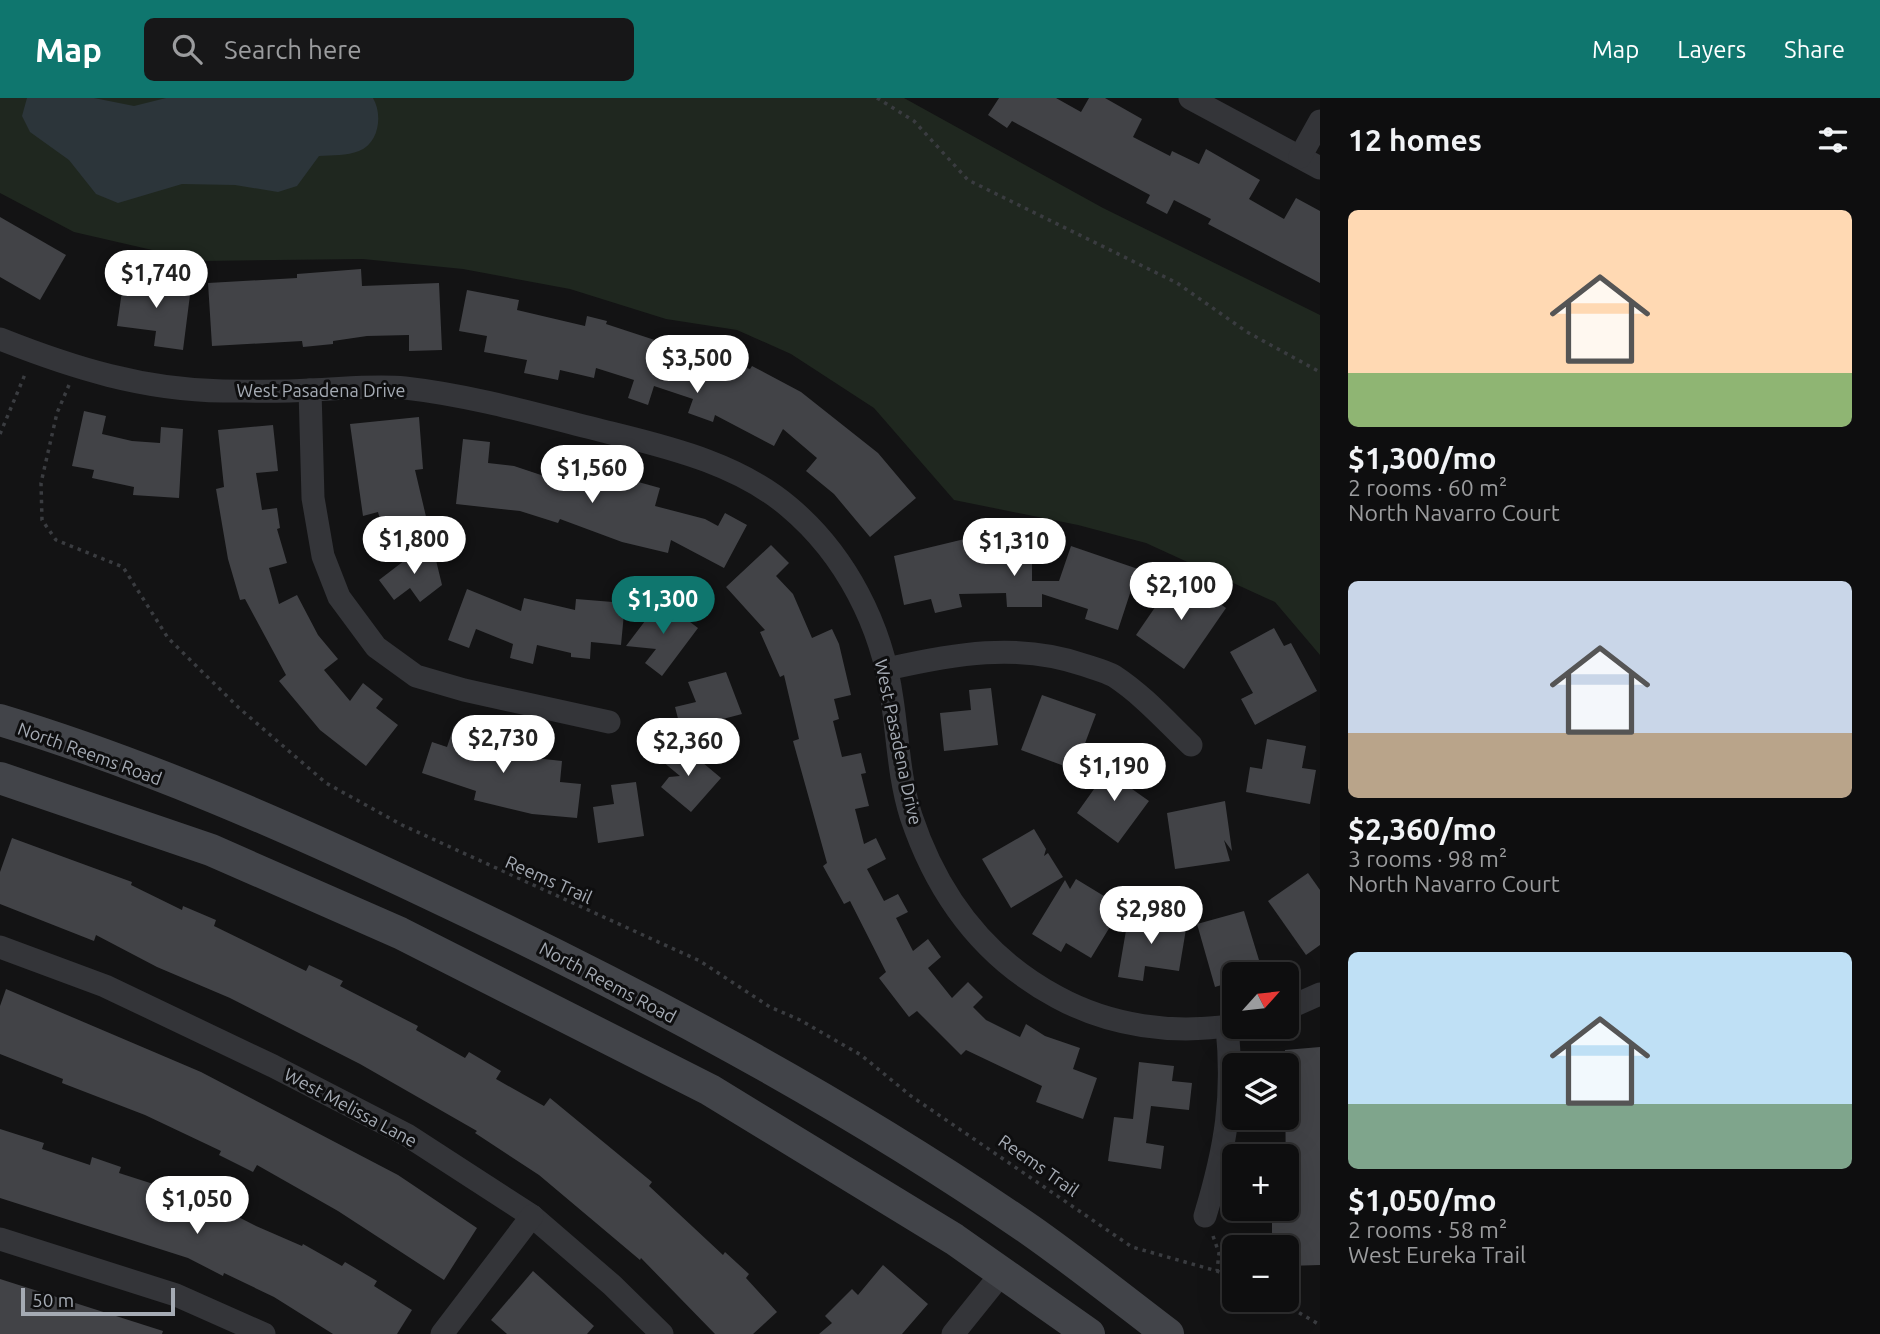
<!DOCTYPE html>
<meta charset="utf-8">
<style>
:root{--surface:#0e0e0f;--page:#171718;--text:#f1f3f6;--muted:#9b9c9e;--line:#2e2e2f;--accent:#0f766e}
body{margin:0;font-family:Ubuntu,sans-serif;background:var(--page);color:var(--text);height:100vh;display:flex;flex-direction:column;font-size:26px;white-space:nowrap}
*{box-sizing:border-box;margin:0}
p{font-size:23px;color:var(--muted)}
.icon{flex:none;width:38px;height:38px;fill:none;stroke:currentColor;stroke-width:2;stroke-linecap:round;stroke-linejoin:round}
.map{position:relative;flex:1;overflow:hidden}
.side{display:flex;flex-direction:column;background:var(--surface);width:560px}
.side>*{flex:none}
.needle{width:46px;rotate:63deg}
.fabs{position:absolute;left:1222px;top:864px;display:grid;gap:14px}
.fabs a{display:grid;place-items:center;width:77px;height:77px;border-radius:10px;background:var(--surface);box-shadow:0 7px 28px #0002,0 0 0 2px var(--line);font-size:35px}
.scale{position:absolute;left:21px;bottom:18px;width:154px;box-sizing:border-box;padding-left:7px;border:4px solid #a5abb4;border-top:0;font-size:19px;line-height:24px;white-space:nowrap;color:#a5abb4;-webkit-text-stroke:5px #0e0e0f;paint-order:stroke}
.price{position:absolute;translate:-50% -60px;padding:0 16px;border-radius:24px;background:#fff;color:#222;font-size:23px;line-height:46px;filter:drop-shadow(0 2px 4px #0008)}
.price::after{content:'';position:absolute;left:50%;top:42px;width:21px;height:16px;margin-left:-10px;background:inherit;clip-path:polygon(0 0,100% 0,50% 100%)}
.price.active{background:var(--accent);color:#fff}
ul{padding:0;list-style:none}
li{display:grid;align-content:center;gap:14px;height:371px;padding:0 28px}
li span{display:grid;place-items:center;height:217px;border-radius:10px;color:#555}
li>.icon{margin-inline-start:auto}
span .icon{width:126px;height:126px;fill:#fffc;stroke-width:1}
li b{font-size:30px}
h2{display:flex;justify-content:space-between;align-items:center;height:84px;padding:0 28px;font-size:30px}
header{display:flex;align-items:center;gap:42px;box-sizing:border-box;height:98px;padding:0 35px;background:var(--accent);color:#fff}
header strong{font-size:33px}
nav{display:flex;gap:38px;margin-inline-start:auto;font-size:24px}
.search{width:490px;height:63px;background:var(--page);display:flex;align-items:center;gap:18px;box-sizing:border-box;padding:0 24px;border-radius:10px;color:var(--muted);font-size:26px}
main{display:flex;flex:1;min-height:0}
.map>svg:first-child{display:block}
</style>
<header>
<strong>Map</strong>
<div class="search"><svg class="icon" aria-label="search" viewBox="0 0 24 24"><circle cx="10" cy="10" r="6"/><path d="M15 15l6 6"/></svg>Search here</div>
<nav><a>Map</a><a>Layers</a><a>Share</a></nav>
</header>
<main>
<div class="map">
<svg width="1320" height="1236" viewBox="0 0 1320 1236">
<rect width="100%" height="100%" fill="#131314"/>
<path fill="#1f271f" d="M 0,0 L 904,0 L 1103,110 L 1320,217 L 1320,557 L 1275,504 L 1146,445 L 1078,427 L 954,402 L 874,310 L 791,256 L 737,232 L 666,221 L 570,191 L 463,171 L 363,161 L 200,163 L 74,134 L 0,95 Z"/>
<path fill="#2c353a" d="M 27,0 L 94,0 L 134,8 L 166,0 L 373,0 C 383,17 379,45 359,53 C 347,58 332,57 319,58 L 297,88 L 278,94 L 235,87 L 182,86 L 118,105 L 96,96 L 69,62 L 30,34 L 22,18 Z"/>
<g fill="#424347">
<path d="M 999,0 L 1056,0 L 1081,14 L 1089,0 L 1105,0 L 1142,21 L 1133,39 L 1170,58 L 1172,53 L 1199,66 L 1206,51 L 1260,82 L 1249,101 L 1284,121 L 1296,100 L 1320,113 L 1320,185 L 1208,126 L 1211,121 L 1174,102 L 1167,116 L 1146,105 L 1150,97 L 1012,23 L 1007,30 L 988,17 Z"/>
<path d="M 0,119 L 66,157 L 40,202 L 0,179 Z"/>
<path d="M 361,171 L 362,188 L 439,185 L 442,252 L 409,253 L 409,237 L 367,238 L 333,243 L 333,246 L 303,249 L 302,243 L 212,248 L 208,185 L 297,180 L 297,176 Z"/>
<path d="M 124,179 L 191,189 L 183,252 L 154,248 L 156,233 L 117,228 Z"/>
<path d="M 467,192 L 519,202 L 517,212 L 585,228 L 587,218 L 607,223 L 606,226 L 679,250 L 681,246 L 750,271 L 752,268 L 801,294 L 878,355 L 916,400 L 870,439 L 834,396 L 806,373 L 817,360 L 783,331 L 774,348 L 715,317 L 713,324 L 688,315 L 693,301 L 654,288 L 648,307 L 628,300 L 634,282 L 596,270 L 594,280 L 560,272 L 558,282 L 524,275 L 527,262 L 484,254 L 487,238 L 459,233 Z"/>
<path d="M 84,313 L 106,318 L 102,336 L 132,343 L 160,345 L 161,329 L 183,331 L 179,400 L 133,397 L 134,389 L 92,380 L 94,372 L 72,368 Z"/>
<path d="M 419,319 L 423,371 L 415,372 L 428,427 L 384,437 L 378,414 L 363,418 L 350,326 Z"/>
<path d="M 273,327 L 278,373 L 256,375 L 262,412 L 277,410 L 280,430 L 277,431 L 287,465 L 269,470 L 279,506 L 297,497 L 318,537 L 338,561 L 324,572 L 350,603 L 363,585 L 383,601 L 376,610 L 398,627 L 366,668 L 320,632 L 279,583 L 286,577 L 245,501 L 240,502 L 228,461 L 216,391 L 224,389 L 218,332 Z"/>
<path d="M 463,341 L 490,344 L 488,365 L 514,368 L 547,379 L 552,361 L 575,368 L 570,384 L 600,394 L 606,375 L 660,390 L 655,408 L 705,421 L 718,428 L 725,415 L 747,427 L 724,470 L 671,442 L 668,455 L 622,444 L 560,421 L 558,425 L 520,413 L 456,406 Z"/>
<path d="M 973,439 L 1016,439 L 1016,449 L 1032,449 L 1032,483 L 1059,483 L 1071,448 L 1138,471 L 1118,532 L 1085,521 L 1088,511 L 1042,496 L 1042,509 L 1007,509 L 1006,495 L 959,496 L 962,509 L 935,515 L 931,501 L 904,507 L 894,458 Z"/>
<path d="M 426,446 L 435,458 L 442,487 L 420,504 L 410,490 L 394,502 L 379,482 Z"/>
<path d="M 771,447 L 789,465 L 776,478 L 793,496 L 812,540 L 832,531 L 839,546 L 851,597 L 834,601 L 839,621 L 833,623 L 842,659 L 861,655 L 866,675 L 861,676 L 869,708 L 855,711 L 864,746 L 876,740 L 886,761 L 867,771 L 884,803 L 898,796 L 908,814 L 896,820 L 913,853 L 928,841 L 941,859 L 928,870 L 952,900 L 968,884 L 983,899 L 973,909 L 986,922 L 1020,939 L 1026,926 L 1045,938 L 1080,950 L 1073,971 L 1097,980 L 1083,1021 L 1036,1004 L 1042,988 L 966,952 L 961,957 L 917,913 L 909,919 L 879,880 L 886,874 L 850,803 L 844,806 L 823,768 L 827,765 L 793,643 L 799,641 L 784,577 L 780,579 L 760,534 L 765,532 L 726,489 Z"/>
<path d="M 1178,476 L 1226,510 L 1184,571 L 1136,537 Z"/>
<path d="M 467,491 L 521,513 L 524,500 L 575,512 L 576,501 L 625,505 L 621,547 L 591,544 L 590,561 L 571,559 L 571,555 L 537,547 L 533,566 L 510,560 L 513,546 L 476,531 L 469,550 L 448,542 Z"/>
<path d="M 661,502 L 698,530 L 662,578 L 645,565 L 656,551 L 626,548 Z"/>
<path d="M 1274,530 L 1284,548 L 1291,545 L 1317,593 L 1255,627 L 1241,601 L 1253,595 L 1230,554 Z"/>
<path d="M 726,574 L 742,616 L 681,632 L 675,609 L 696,604 L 688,584 Z"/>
<path d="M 991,590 L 998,647 L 944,653 L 940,615 L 971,612 L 969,592 Z"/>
<path d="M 1042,597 L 1096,616 L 1075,672 L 1021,652 Z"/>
<path d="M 454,628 L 510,642 L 507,657 L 562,663 L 560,684 L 581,686 L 577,720 L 532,716 L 474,702 L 476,693 L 422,675 L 432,644 L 447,649 Z"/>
<path d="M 1267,641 L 1306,648 L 1302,670 L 1316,672 L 1310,706 L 1246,694 L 1250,669 L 1262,671 Z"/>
<path d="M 678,644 L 721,680 L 691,714 L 661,689 L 669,679 L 680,678 L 662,663 Z"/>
<path d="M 1114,663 L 1139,681 L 1132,691 L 1149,703 L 1118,745 L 1077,715 Z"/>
<path d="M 636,684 L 644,738 L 598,745 L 593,709 L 614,706 L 611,687 Z"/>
<path d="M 1225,703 L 1232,753 L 1224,742 L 1230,763 L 1175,771 L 1167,715 Z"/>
<path d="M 1034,731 L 1046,751 L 1044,758 L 1048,755 L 1063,779 L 1011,810 L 982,761 Z"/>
<path d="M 12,740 L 132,784 L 131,787 L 182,812 L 183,808 L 216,822 L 214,828 L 306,873 L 309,867 L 343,883 L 340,888 L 418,928 L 416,932 L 465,960 L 469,954 L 501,973 L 496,981 L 544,1008 L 550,1000 L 652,1084 L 649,1088 L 723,1157 L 725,1154 L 749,1176 L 746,1180 L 777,1214 L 753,1236 L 715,1236 L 641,1160 L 640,1162 L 539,1077 L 475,1035 L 477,1033 L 360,966 L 230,900 L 157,869 L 96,837 L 94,843 L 0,806 L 0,774 Z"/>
<path d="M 1308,775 L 1320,792 L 1320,847 L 1306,857 L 1268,803 Z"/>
<path d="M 1076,781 L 1122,809 L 1091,860 L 1066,845 L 1061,854 L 1032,836 L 1065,782 L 1070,791 Z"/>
<path d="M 1244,813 L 1259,862 L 1238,868 L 1240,877 L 1234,877 L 1234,883 L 1215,889 L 1197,826 Z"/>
<path d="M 1129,815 L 1187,825 L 1179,873 L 1145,868 L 1143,883 L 1118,879 Z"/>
<path d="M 6,891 L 201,974 L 398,1077 L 477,1130 L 444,1182 L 338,1113 L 257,1067 L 253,1074 L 219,1057 L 221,1053 L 145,1017 L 62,985 L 63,981 L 0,956 L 0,908 Z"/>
<path d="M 1320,949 L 1320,1167 L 1287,1168 L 1287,1145 L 1272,1145 L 1272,1123 L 1281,1123 L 1281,1111 L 1286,1111 L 1285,952 Z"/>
<path d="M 1139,964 L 1174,968 L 1172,983 L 1192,985 L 1189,1012 L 1151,1008 L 1146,1045 L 1164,1048 L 1161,1071 L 1108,1063 L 1114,1019 L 1133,1021 Z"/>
<path d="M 0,1031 L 44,1045 L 42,1051 L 90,1067 L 92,1059 L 121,1069 L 119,1075 L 172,1092 L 174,1087 L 208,1098 L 207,1103 L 256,1128 L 302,1148 L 303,1146 L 342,1168 L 345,1164 L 377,1183 L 374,1188 L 412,1212 L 397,1236 L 333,1236 L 274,1199 L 224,1175 L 223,1178 L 188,1160 L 0,1100 Z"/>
<path d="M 883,1167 L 928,1206 L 902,1236 L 819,1236 L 832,1225 L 825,1218 L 852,1191 L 858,1197 Z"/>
<path d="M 533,1173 L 594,1228 L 587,1236 L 507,1236 L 491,1222 Z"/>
<path d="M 0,1181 L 163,1233 L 162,1236 L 0,1236 Z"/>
</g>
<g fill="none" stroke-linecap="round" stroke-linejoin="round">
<g stroke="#3a3c40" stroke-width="3.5" stroke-dasharray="3.5 5" stroke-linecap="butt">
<path d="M 877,0 L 914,23 L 968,82 L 1177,185 L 1247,234 L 1320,274"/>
<path d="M 69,287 L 57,315 L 41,385 L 42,422 L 56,442 L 123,469 L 168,540 L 239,610 L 326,685 L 402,727 L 700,863 L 770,909 L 800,922 L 861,957 L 911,998 L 1132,1149 L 1217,1173 L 1234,1181"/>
<path d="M 0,336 L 26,274"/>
<path d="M 1213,1138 L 1219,1155 L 1217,1173"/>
<path d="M 1277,1202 L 1320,1227"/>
</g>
<g stroke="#343539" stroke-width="23">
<path d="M 1190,0 L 1320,70"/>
<path d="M 1300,59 L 1320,23"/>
<path d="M 0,241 C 73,270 144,292 223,293 C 252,293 281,294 310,292 C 342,291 374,287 405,290 C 476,298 546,319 615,336 C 676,351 741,368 789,409 C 846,457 882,528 892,601 C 898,640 899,680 911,718 C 937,796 984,860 1057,899 C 1110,928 1173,937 1234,927"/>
<path d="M 310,292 L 313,400 L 323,458 L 339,499 L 376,549 L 416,578 L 464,592 L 609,624"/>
<path d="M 887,571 C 953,556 1018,544 1084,567 C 1093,570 1105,573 1114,578 C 1143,597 1166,623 1191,647"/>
<path d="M 0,849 L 105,888 L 273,968 L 407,1037 L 532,1118 L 612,1187 L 662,1236"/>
<path d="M 1286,911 L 1320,896"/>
<path d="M 1205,1118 C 1226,1049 1234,999 1227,928"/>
<path d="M 0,1141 L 176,1197 L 264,1236"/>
<path d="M 442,1236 L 532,1118"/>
<path d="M 953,1236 L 1002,1175"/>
</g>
<g stroke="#424449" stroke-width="32">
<path d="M 0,622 C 146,666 288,729 426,794 C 634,892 840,1001 1030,1132 C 1077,1165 1122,1201 1168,1236"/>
<path d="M 0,680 L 211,752 L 400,835 L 710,992 L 954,1141 L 1089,1236"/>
</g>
</g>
<g text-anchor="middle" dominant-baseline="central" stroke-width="6" stroke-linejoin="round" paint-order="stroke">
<g font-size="18" fill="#a5abb4" stroke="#0e0e0f">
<text x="321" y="292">West Pasadena Drive</text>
<text transform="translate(899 644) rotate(78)">West Pasadena Drive</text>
<text transform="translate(90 655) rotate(20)">North Reems Road</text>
<text transform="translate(549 781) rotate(24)">Reems Trail</text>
<text transform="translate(608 884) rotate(28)">North Reems Road</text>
<text transform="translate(351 1009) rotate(28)">West Melissa Lane</text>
<text transform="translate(1039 1067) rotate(35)">Reems Trail</text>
</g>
</g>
</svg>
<div class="fabs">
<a><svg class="needle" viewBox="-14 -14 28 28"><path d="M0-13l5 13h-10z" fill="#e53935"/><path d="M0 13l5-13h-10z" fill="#9b9c9e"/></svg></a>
<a><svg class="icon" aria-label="layers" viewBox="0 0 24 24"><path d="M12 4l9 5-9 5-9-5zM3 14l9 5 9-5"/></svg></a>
<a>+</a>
<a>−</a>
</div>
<div class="scale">50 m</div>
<b class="price" style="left:156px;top:212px">$1,740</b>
<b class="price" style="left:697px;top:297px">$3,500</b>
<b class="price" style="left:592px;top:407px">$1,560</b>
<b class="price" style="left:414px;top:478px">$1,800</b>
<b class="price" style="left:1014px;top:480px">$1,310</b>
<b class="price" style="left:1181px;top:524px">$2,100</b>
<b class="price active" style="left:663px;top:538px">$1,300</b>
<b class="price" style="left:503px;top:677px">$2,730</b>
<b class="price" style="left:688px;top:680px">$2,360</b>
<b class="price" style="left:1114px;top:705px">$1,190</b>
<b class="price" style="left:1151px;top:848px">$2,980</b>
<b class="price" style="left:197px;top:1138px">$1,050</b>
</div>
<section class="side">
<h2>12 homes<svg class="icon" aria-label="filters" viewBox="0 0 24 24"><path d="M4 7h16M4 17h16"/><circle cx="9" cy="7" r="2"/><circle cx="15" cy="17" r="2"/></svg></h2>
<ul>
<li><span style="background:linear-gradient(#ffd9b3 75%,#8fb573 0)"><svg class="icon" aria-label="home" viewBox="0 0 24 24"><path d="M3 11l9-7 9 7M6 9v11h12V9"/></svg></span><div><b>$1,300/mo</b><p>2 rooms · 60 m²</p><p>North Navarro Court</p></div></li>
<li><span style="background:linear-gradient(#c9d6e8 70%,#b9a48a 0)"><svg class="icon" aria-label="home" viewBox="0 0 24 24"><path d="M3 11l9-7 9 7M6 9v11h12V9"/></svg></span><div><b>$2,360/mo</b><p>3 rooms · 98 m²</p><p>North Navarro Court</p></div></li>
<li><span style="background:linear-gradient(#bfe0f5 70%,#7fa58c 0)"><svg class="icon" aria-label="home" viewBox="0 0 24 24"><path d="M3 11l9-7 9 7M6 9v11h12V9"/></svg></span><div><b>$1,050/mo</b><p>2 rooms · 58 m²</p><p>West Eureka Trail</p></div></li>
</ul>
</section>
</main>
